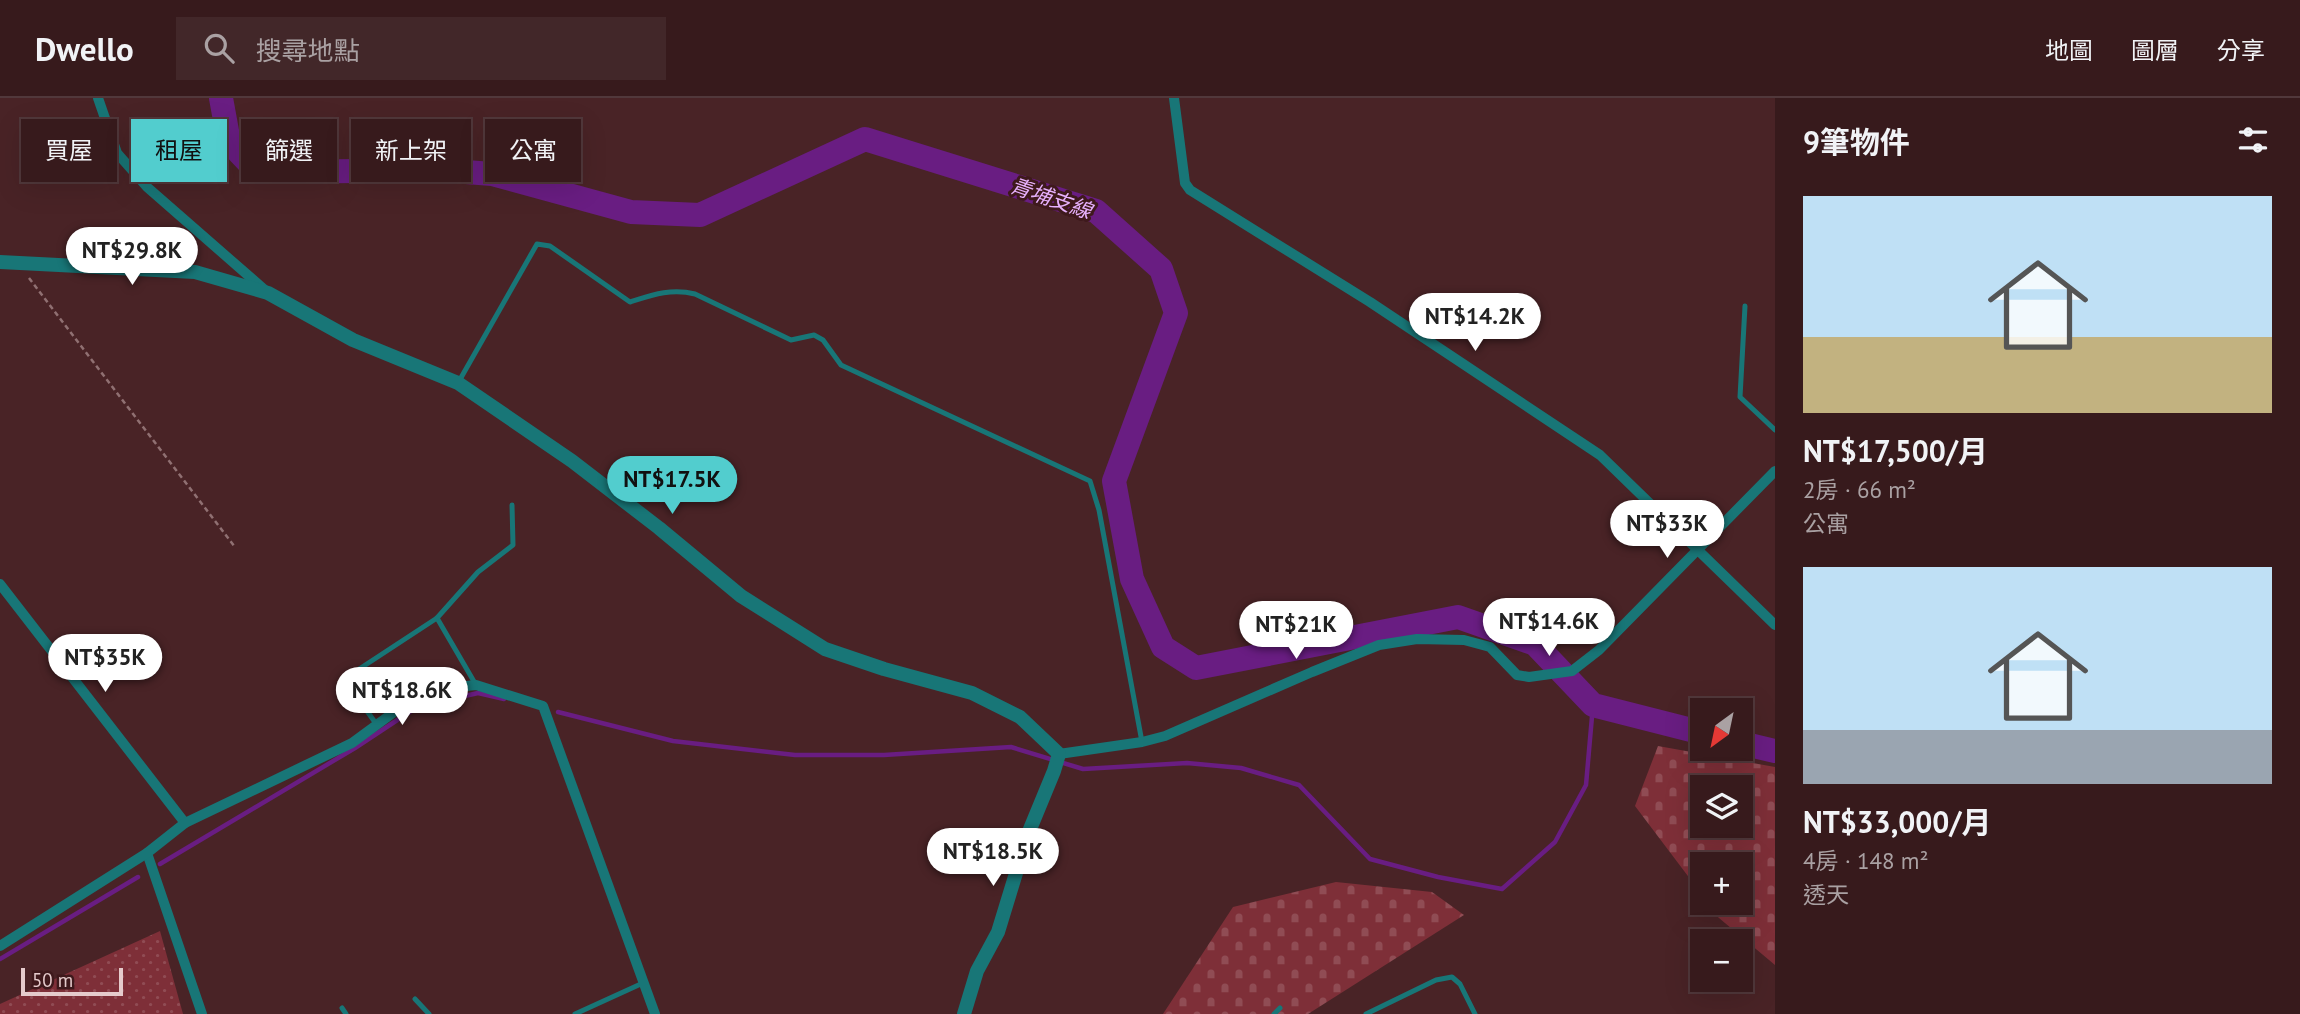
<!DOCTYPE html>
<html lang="zh-TW">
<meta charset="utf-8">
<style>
:root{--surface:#371a1c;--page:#422729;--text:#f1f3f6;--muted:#aaa1a3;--line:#51383b;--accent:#52cdce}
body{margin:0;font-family:"PT Sans","Noto Sans TC",sans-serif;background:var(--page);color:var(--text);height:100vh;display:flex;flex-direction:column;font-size:26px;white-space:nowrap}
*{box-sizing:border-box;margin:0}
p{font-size:23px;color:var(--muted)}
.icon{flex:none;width:38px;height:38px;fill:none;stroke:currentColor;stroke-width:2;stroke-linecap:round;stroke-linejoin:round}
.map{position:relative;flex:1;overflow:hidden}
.drawer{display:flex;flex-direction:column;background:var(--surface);width:525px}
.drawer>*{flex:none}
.banner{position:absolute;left:21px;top:21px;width:665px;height:63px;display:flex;gap:14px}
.needle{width:46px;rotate:213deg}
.tools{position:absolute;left:1690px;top:600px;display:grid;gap:14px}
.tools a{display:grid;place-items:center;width:63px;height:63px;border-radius:0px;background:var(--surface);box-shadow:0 7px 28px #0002,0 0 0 2px var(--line);font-size:35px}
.scale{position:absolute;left:21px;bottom:18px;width:102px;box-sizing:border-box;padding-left:7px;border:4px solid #e5cbcc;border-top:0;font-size:19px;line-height:24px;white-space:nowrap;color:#e5cbcc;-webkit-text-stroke:5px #3e191c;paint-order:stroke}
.price{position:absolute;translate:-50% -60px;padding:0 16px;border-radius:24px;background:#fff;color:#222;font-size:23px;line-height:46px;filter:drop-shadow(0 2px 4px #0008)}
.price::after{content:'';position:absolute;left:50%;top:42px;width:21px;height:16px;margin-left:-10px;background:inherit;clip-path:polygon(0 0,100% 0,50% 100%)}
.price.active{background:var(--accent);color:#111}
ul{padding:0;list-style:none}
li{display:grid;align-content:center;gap:14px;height:371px;padding:0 28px}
li span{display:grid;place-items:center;height:217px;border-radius:0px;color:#555}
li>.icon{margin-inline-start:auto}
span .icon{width:126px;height:126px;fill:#fffc;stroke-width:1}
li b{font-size:30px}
h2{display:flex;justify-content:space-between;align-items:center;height:84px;padding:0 28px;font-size:30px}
.pill{padding:0 24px;border-radius:0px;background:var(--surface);box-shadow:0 7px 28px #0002,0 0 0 2px var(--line);font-size:24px;line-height:63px}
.pill.active{background:var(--accent);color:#111}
header{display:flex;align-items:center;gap:42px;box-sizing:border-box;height:98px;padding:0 35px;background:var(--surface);border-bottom:2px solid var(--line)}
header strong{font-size:33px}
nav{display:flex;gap:38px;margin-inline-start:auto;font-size:24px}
.search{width:490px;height:63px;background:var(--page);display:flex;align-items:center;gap:18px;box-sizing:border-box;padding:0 24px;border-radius:0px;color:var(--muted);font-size:26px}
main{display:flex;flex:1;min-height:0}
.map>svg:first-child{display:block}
</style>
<header>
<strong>Dwello</strong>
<div class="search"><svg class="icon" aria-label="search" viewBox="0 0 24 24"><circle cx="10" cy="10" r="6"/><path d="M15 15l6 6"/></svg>搜尋地點</div>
<nav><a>地圖</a><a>圖層</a><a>分享</a></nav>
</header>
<main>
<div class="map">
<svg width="1775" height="916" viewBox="0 0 1775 916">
<defs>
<pattern id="green-dots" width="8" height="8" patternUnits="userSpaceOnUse" patternTransform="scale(1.75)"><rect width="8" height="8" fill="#7e2f38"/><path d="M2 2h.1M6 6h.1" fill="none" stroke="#904c54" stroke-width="1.8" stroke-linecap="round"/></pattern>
<pattern id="cemetery-stones" width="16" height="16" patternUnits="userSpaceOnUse" patternTransform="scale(1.75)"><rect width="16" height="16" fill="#7e2f38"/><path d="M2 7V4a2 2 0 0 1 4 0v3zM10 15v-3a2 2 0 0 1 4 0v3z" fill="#904c54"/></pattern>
</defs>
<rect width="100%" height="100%" fill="#492326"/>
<path fill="url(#green-dots)" d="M 160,833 L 183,916 L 0,916 L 0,906 Z"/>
<g fill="url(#cemetery-stones)" fill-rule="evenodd">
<path d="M 1658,648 L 1775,669 L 1775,867 L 1719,820 L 1708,805 L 1741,805 L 1741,766 L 1703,766 L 1703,798 L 1635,708 ZM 1703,690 L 1741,690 L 1741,728 L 1703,728 Z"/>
<path d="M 1336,784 L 1432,794 L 1464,817 L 1308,916 L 1163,916 L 1233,809 Z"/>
</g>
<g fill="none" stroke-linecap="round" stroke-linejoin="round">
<g stroke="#691d82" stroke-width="4.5">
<path d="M 558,614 L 673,643 L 795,657 L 884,657 L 1011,649 L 1083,671 L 1187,665 L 1241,670 L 1299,687 L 1370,761 L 1438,779 L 1502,791 L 1555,744 L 1586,687 L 1593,607"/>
<path d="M 160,766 L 355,650 L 417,609 L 478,595 L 504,601"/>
<path d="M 0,861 L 138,779"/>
</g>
<g stroke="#691d82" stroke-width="24">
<path d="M 221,0 L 229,44 L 248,64 L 275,74 L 440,72 L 492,76 L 631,114 L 700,117 L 865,41 L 1096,113 L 1161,171 L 1176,215 L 1114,383 L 1132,481 L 1163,549 L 1196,570 L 1458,519 L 1535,546 L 1593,607 L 1703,635"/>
<path d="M 1741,645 L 1775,653"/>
</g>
<path stroke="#907072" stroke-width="2.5" stroke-dasharray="5 3.5" stroke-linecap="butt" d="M 29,180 L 235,449"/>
<g stroke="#187677" stroke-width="5">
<path d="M 1745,208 L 1740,299 L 1775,332"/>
<path d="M 458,285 L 537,146 L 550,148 L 630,204 C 652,197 671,190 695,196 L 791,242 L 814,237 L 823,242 L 841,267 L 1090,383 L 1099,412 L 1142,644"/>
<path d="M 437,520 L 476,587"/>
<path d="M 377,627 L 344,581 L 437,520 L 478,474 L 513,447 L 512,407"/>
<path d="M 415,901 L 429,916"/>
<path d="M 342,910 L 346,916"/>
<path d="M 575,916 L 643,885"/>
<path d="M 1274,916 L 1280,910"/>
<path d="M 1366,916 L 1436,882 L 1452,879 L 1460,886 L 1475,916"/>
</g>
<g stroke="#187677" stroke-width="10">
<path d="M 98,0 L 117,55 L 147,89 L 266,193"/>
<path d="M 1174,0 L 1185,85 L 1190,92 L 1370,204 L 1600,357 L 1775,527"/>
<path d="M 0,486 L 185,725"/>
<path d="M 1059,656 L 1142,644 L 1165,638 L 1312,574 L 1379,547 L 1417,541 L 1464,542 L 1490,549 L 1517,577 L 1529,579 L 1572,573 L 1599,552 L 1775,373"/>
<path d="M 147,755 L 202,916"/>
<path d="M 0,848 L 147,755 L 185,725 L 352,645 L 401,609 L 439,591 L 476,587 L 543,608 L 655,916"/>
</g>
<path stroke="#187677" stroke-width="14" d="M 0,164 L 195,174 L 268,195 L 353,242 L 458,285 L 572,363 L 659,430 L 741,498 L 825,551 L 884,571 L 972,595 L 1020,619 L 1059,656 L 1054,673 L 1028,736 L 998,834 L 977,873 L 964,916"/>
</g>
<g text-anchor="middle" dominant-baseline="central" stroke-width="6" stroke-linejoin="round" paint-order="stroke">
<g font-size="21" font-style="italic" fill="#e6b0fc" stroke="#3e191c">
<text transform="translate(1051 100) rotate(19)">青埔支線</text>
</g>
</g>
</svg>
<div class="tools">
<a><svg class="needle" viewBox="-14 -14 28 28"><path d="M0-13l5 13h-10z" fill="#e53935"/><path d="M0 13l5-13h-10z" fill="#aaa1a3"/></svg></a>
<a><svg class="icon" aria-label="layers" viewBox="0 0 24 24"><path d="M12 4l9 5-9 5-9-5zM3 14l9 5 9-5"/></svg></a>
<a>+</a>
<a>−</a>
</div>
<div class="scale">50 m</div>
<b class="price" style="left:132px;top:189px">NT$29.8K</b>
<b class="price" style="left:1475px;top:255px">NT$14.2K</b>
<b class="price active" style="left:672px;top:418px">NT$17.5K</b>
<b class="price" style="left:1667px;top:462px">NT$33K</b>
<b class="price" style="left:1549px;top:560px">NT$14.6K</b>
<b class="price" style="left:1296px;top:563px">NT$21K</b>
<b class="price" style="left:105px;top:596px">NT$35K</b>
<b class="price" style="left:402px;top:629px">NT$18.6K</b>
<b class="price" style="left:993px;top:790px">NT$18.5K</b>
<div class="banner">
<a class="pill">買屋</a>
<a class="pill active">租屋</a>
<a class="pill">篩選</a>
<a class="pill">新上架</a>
<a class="pill">公寓</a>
</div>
</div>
<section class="drawer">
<h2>9筆物件<svg class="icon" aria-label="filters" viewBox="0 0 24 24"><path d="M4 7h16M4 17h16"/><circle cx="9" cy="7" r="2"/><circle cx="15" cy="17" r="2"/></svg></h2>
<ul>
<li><span style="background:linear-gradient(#bfe0f5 65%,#c2b280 0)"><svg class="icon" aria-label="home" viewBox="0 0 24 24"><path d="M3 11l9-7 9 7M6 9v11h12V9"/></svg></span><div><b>NT$17,500/月</b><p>2房 · 66 m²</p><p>公寓</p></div></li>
<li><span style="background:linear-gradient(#bfe0f5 75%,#9aa5b1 0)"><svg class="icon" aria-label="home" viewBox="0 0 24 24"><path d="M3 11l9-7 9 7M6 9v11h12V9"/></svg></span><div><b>NT$33,000/月</b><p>4房 · 148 m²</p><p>透天</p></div></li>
</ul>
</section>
</main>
